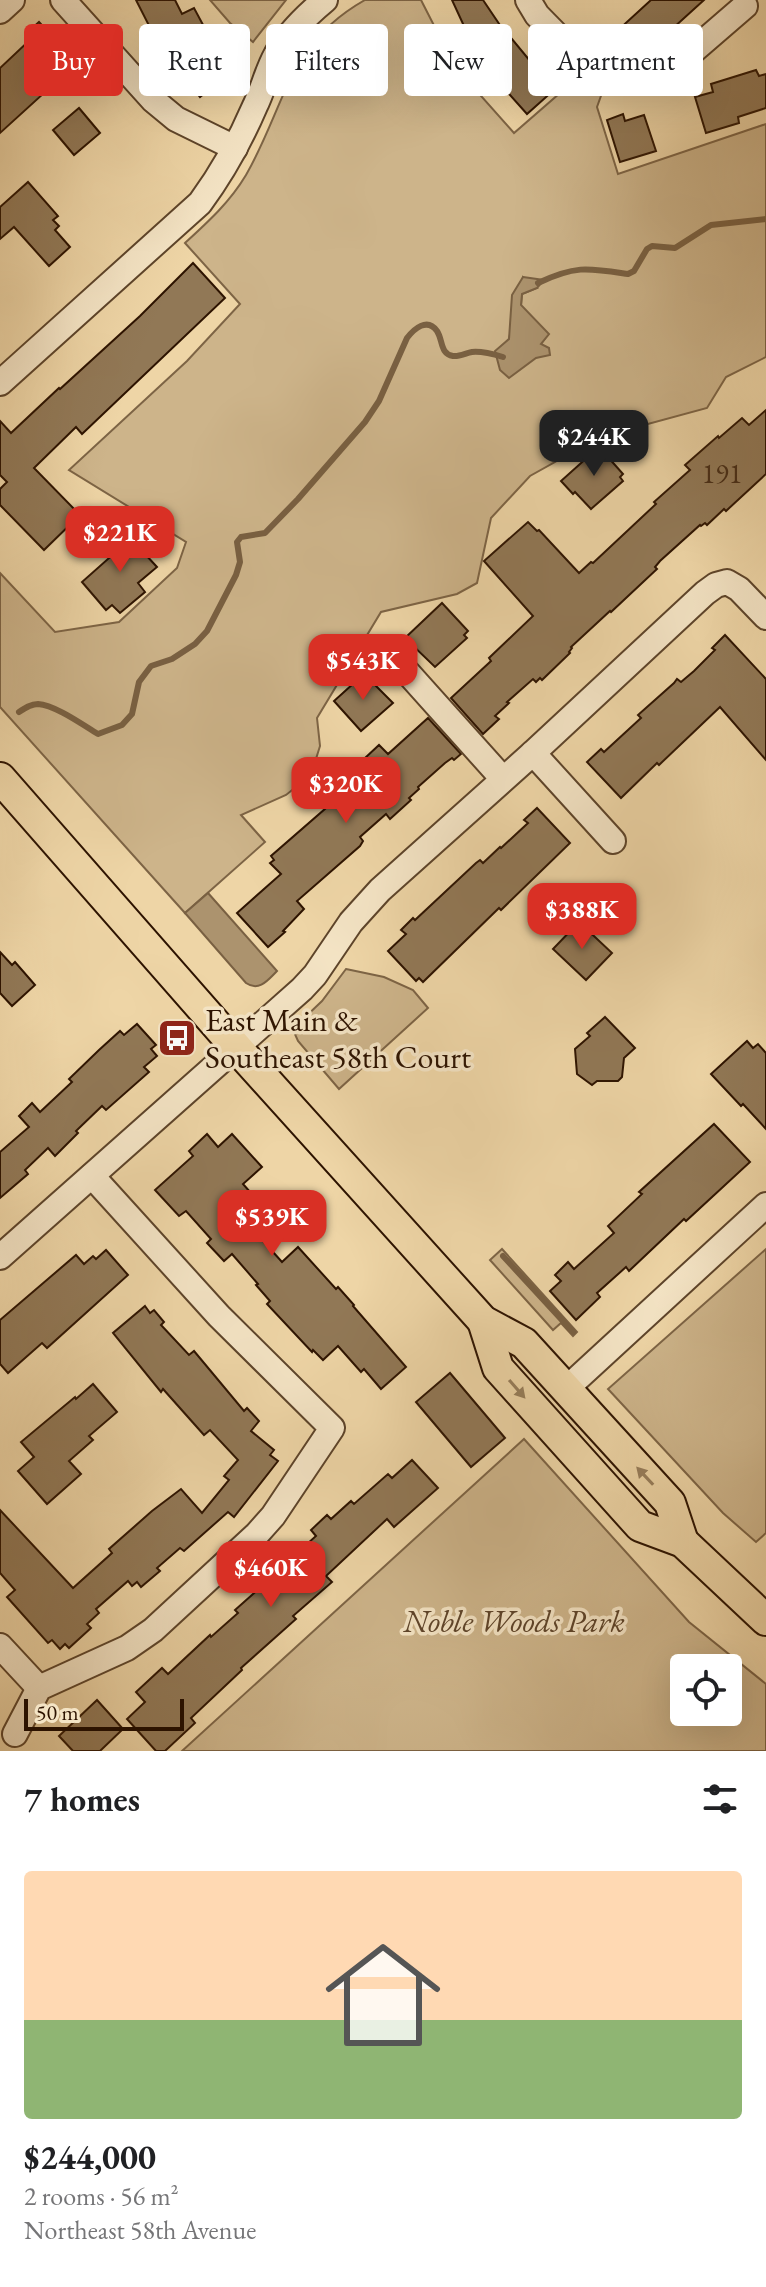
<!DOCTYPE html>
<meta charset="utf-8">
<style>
:root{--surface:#fff;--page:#f2f2f2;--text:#202124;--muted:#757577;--line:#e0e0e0;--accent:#d93025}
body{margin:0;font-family:"EB Garamond",serif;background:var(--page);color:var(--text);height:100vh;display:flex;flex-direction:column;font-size:30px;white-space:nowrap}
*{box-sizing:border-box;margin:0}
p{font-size:26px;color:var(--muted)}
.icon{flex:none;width:44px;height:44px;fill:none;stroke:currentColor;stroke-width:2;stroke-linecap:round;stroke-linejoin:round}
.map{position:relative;height:1751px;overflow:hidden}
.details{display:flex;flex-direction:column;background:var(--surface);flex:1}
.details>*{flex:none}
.hud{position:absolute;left:24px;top:24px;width:718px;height:72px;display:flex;gap:16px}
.fabs{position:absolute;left:670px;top:1654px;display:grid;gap:16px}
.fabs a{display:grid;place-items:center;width:72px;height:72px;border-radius:8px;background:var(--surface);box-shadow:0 8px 32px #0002;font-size:40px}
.scale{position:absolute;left:24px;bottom:20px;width:160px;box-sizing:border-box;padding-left:8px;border:4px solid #2d1300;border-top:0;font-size:22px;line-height:28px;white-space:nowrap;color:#2d1300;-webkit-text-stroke:6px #f4e4c5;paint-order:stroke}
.price{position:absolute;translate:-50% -68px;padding:0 18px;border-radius:16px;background:var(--accent);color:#fff;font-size:26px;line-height:52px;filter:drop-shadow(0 2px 4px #0008)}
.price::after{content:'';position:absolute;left:50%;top:48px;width:24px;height:18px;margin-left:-12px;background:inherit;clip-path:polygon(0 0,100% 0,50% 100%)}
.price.current{background:#222;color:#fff}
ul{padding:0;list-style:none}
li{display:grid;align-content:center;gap:16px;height:424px;padding:0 24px}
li+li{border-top:2px solid var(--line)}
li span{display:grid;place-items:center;height:248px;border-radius:8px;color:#555}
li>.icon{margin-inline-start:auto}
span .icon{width:144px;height:144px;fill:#fffc;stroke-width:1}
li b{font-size:34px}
h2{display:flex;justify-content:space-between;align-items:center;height:96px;padding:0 24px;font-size:34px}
.tag{padding:0 28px;border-radius:8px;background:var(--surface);box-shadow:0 8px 32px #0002;font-size:28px;line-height:72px}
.tag.current{background:var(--accent);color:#fff}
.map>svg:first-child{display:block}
</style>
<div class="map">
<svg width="766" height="1751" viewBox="0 0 766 1751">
<rect width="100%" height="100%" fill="#eed5a6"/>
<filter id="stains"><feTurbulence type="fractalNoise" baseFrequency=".0025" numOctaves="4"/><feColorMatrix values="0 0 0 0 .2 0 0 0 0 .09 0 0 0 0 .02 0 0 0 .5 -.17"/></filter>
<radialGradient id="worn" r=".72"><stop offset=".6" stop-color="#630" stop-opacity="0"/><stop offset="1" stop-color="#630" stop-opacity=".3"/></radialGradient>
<g fill="#cdb48a" stroke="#7d6445" stroke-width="2" fill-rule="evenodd">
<path d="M 210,0 L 286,0 L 253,42 L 230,23 Z"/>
<path d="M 365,0 L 421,0 L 446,49 L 465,78 L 514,133 L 575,80 L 602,93 L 597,107 L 618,174 L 766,124 L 766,357 L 726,377 L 707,408 L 600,437 L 530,476 L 491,518 L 477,583 L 457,594 L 381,612 L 317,718 L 320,746 L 311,775 L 286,795 L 241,815 L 265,842 L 185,913 L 0,707 L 0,573 L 55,632 L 119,622 L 177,568 L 186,542 L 69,470 L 187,361 L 240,304 L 185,243 C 208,222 230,202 246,175 C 286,105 287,44 365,0 ZM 523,277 L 537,288 L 522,294 L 521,306 L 548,334 L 541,344 L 499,349 L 509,339 Z"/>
<path d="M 346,969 L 384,977 L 413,990 L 428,1008 L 339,1089 L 298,1041 L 294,1032 L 298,1024 L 322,1001 Z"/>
<path d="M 502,1249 L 577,1332 L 573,1336 L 561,1323 L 553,1330 L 490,1260 Z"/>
<path d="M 766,1249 L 766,1533 L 756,1542 L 723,1513 L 608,1389 Z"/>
<path d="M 524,1439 L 689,1622 L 766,1684 L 766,1751 L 182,1751 ZM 728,1668 L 728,1712 L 684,1712 L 684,1668 Z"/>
</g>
<g fill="#ac936e" stroke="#796042" stroke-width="2">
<path d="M 523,277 L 544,280 L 537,288 L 522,294 L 521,305 L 549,334 L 541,344 L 549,348 L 550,355 L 536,358 L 509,378 L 500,370 L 495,351 L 509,339 L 512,295 Z"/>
<path d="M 208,893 L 277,971 C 268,980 259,992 246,983 L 185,913 Z"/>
</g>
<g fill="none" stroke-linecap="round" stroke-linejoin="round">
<g stroke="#796042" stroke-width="6">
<path d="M 538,283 C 576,265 588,268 628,274 L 634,271 L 647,249 L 652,246 L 675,248 L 711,225 L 766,219"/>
<path d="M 19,712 C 25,708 31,704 38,704 C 55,705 83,725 98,734 L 122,725 L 132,714 L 139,682 L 151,666 L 172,659 L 195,644 L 207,631 L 236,575 L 240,562 L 237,542 L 241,537 L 265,533 L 298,499 L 365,422 L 379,401 L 407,338 C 414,329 427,317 437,331 C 443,340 440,354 453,356 C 459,357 466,353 472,352 C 482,351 493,354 503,357"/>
<path d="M 503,1256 L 573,1332"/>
</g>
</g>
<g fill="#917856" stroke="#2d1300" stroke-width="2">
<path d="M 136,0 L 175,0 L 182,14 L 194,8 L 216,49 L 218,47 L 235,68 L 200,97 L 190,84 L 194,81 L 175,57 L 167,61 Z"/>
<path d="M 452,0 L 483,0 L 510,40 L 512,39 L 554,90 L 527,114 L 502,86 L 498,89 L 479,66 L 481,64 L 457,31 L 464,26 Z"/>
<path d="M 651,0 L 704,0 L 640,58 L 616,32 Z"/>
<path d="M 39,22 L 77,63 L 0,133 L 0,68 L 32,38 L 27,33 Z"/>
<path d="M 756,70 L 759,76 L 766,74 L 766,108 L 738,117 L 739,123 L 706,133 L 695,97 L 713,92 L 711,84 Z"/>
<path d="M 79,108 L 100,133 L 74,155 L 53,130 Z"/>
<path d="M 623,114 L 625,121 L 644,115 L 656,151 L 620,162 L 607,120 Z"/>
<path d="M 28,182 L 58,216 L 53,220 L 59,226 L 55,230 L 70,247 L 49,266 L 14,227 L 0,239 L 0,207 Z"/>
<path d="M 193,263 L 225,298 L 82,434 L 76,427 L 34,468 L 80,515 L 44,550 L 0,505 L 0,489 L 7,482 L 0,475 L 0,421 L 11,433 L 59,388 L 60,389 L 140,316 Z"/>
<path d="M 766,410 L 766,474 L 726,511 L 724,509 L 707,525 L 705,523 L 701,526 L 700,525 L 660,561 L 655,567 L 657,569 L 611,612 L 610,611 L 571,647 L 572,648 L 569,652 L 570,653 L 542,680 L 540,678 L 536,682 L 533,679 L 507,702 L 509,703 L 495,716 L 499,719 L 483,734 L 451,698 L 491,661 L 489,658 L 533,616 L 484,561 L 528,522 L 537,531 L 539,530 L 579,573 L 591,562 L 593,563 L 656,504 L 654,502 L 690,470 L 685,465 L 718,436 L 719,438 L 742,418 L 749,425 Z"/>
<path d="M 599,447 L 623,474 L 620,477 L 623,481 L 591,509 L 575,492 L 573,494 L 561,481 Z"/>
<path d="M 120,527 L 157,567 L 138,583 L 145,592 L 120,613 L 112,605 L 106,610 L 82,582 L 117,551 L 107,539 Z"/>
<path d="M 442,603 L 468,631 L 464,635 L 467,638 L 435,667 L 405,638 Z"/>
<path d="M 725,635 L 766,679 L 766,760 L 720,707 L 659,765 L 657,763 L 621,798 L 587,762 L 601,749 L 604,752 L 641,718 L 638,715 L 674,683 L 677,679 L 681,682 L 694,671 L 715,650 L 712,648 Z"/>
<path d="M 364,674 L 393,703 L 361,731 L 334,701 Z"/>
<path d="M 428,718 L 461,754 L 454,760 L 452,758 L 445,763 L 418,787 L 419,789 L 409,798 L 411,800 L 390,819 L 386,814 L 360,837 L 363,841 L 360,846 L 297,901 L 304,909 L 283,931 L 285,932 L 268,947 L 237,913 L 281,874 L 270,863 L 274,860 L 271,856 L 326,808 L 320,800 L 379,745 L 388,754 Z"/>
<path d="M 537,808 L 570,843 L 501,910 L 499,908 L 423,982 L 419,978 L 416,981 L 388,951 L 406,934 L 401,930 L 413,918 L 415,920 L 476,863 L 480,860 L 483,863 L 500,847 L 501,848 L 528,823 L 524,820 Z"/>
<path d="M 579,922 L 612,953 L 586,980 L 553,949 Z"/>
<path d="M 0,952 L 12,965 L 15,962 L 35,985 L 12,1006 L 0,993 Z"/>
<path d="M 605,1017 L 635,1048 L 624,1058 L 622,1077 L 618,1081 L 597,1081 L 592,1085 L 577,1074 L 575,1049 L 590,1036 L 587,1033 Z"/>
<path d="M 137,1024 L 156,1045 L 151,1049 L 157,1056 L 144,1067 L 149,1072 L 106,1110 L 102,1106 L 76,1131 L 78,1133 L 55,1156 L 48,1148 L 25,1170 L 28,1174 L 0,1198 L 0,1152 L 29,1127 L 19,1116 L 32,1103 L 40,1112 L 72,1082 L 69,1079 L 99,1050 L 120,1031 L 124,1035 Z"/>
<path d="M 747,1041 L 753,1048 L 758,1044 L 766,1053 L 766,1129 L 743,1104 L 741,1106 L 711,1074 Z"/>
<path d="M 714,1124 L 750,1162 L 686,1221 L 684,1219 L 629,1271 L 626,1267 L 597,1293 L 600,1297 L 576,1320 L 550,1291 L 561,1281 L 555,1275 L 568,1262 L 574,1269 L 614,1233 L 608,1226 L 642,1194 L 639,1192 Z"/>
<path d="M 207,1134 L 218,1147 L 232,1134 L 262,1167 L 243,1184 L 272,1217 L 255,1232 L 282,1262 L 298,1247 L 336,1289 L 338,1287 L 354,1305 L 353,1306 L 406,1367 L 381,1389 L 364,1369 L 361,1372 L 338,1346 L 323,1360 L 313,1350 L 312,1352 L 267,1304 L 270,1301 L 256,1285 L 258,1284 L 232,1254 L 224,1261 L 207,1243 L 211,1239 L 186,1211 L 179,1216 L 155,1190 L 193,1156 L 189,1151 Z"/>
<path d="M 106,1250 L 128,1275 L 47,1348 L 42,1343 L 8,1373 L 0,1364 L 0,1320 L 76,1255 L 84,1264 L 93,1256 L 96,1259 Z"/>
<path d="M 145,1306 L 150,1313 L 154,1310 L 164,1322 L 161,1325 L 189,1355 L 194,1351 L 244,1411 L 247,1408 L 259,1421 L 251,1431 L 274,1450 L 270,1455 L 278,1461 L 234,1517 L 228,1512 L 184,1551 L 180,1548 L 157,1568 L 160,1571 L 141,1587 L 137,1582 L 132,1586 L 128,1581 L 96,1609 L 99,1613 L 87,1624 L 91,1628 L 69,1648 L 65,1644 L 60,1649 L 52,1640 L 48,1643 L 7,1597 L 15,1590 L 0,1573 L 0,1510 L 73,1588 L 112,1553 L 109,1549 L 152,1511 L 181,1489 L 202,1513 L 229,1480 L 224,1476 L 238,1460 L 210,1430 L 204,1435 L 163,1389 L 161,1392 L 113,1333 Z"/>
<path d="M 450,1373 L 505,1438 L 471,1467 L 416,1402 Z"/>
<path d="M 93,1384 L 117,1412 L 89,1436 L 93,1440 L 69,1461 L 81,1474 L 47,1504 L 18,1471 L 34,1457 L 21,1442 L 75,1397 L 76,1399 Z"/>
<path d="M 412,1460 L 438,1488 L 394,1527 L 387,1519 L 326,1576 L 332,1582 L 293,1616 L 296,1619 L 241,1668 L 242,1670 L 191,1718 L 195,1723 L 165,1751 L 156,1751 L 127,1719 L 145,1702 L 136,1692 L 162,1668 L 168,1674 L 210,1635 L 211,1637 L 238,1613 L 235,1610 L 270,1579 L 266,1575 L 284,1559 L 287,1562 L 316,1536 L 311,1530 L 327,1515 L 331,1519 L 351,1501 L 354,1504 L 388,1474 L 392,1478 Z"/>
<path d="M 97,1700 L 123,1729 L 100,1751 L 73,1751 L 59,1736 Z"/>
</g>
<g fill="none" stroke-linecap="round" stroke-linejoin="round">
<g stroke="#5d442a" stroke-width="28">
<g id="minor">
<path d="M 63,0 L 153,100 L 176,119 L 235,148"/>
<path d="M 528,0 L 537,15 L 588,67 L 618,79 L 659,75 L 679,63 L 745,6"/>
<path d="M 0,11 L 12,0"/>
<path d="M 0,383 L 200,203 C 222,173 240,141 255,106 C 263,90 267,71 276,55 C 287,34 307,15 325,0"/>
<path d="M 408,673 L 503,779"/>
<path d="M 533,753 L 613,841"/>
<path d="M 0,1257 L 302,989 L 315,975 L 351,922 L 380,890 L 533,753 L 705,593 L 716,585 L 727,582 L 739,589 L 766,617"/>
<path d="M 566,1389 L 766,1205"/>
<path d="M 0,1646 L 39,1688"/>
<path d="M 15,1734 L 39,1688 L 127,1648 L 153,1630 L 257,1534 L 273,1516 L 332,1428 L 219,1316 L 92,1176"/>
</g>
</g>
<g stroke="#2d1300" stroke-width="34">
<g id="major">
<path d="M 0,778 L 235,1046 L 483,1321 L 524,1343 L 670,1503 L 683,1542"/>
<path d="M 483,1321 L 498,1368 L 640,1526 L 683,1542 L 766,1620"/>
</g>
</g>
<use href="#minor" stroke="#f4e4c5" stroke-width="24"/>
<use href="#major" stroke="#eed5a6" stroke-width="30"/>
</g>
<defs><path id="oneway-solid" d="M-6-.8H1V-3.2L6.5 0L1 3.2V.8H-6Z" transform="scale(2)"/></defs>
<g fill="#977e5b">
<use href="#oneway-solid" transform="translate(517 1389) rotate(49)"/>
<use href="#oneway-solid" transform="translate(645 1476) rotate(-133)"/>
</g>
<defs>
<g id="bus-square" transform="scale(2)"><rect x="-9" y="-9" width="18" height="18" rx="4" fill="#8f2418" stroke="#f4e4c5"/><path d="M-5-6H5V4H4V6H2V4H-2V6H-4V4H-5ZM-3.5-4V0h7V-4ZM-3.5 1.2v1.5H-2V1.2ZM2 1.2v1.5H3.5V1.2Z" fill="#fff"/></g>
</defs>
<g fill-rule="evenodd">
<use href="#bus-square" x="177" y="1038"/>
</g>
<g text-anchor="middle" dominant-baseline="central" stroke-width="7" stroke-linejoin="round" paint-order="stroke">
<g font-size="28" fill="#462c16">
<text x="722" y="473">191</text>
</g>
<g font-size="32" fill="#2d1300" stroke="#f4e4c5" text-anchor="start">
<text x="205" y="1020">East Main &amp;<tspan x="205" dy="37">Southeast 58th Court</tspan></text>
</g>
<g font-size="32" font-style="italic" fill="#5d4329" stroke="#f4e4c5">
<text x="514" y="1621">Noble Woods Park</text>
</g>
</g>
<rect width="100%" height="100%" filter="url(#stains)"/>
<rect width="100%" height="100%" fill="url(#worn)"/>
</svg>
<div class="fabs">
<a><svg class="icon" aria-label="locate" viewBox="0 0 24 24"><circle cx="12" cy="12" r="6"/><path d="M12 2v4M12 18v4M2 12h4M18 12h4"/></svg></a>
</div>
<div class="scale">50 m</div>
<b class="price current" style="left:594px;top:478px">$244K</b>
<b class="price" style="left:120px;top:574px">$221K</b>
<b class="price" style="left:363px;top:702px">$543K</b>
<b class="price" style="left:346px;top:825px">$320K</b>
<b class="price" style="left:582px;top:951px">$388K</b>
<b class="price" style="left:272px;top:1258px">$539K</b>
<b class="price" style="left:271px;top:1609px">$460K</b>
<div class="hud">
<a class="tag current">Buy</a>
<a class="tag">Rent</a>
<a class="tag">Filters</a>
<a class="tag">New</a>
<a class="tag">Apartment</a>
</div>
</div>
<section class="details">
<h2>7 homes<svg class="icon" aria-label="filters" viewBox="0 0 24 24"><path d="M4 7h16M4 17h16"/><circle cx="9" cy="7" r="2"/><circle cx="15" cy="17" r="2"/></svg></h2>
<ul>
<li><span style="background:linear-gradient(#ffd9b3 60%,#8fb573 0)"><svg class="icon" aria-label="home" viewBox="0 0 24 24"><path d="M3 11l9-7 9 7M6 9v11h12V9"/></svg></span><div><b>$244,000</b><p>2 rooms · 56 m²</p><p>Northeast 58th Avenue</p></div></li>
</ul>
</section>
